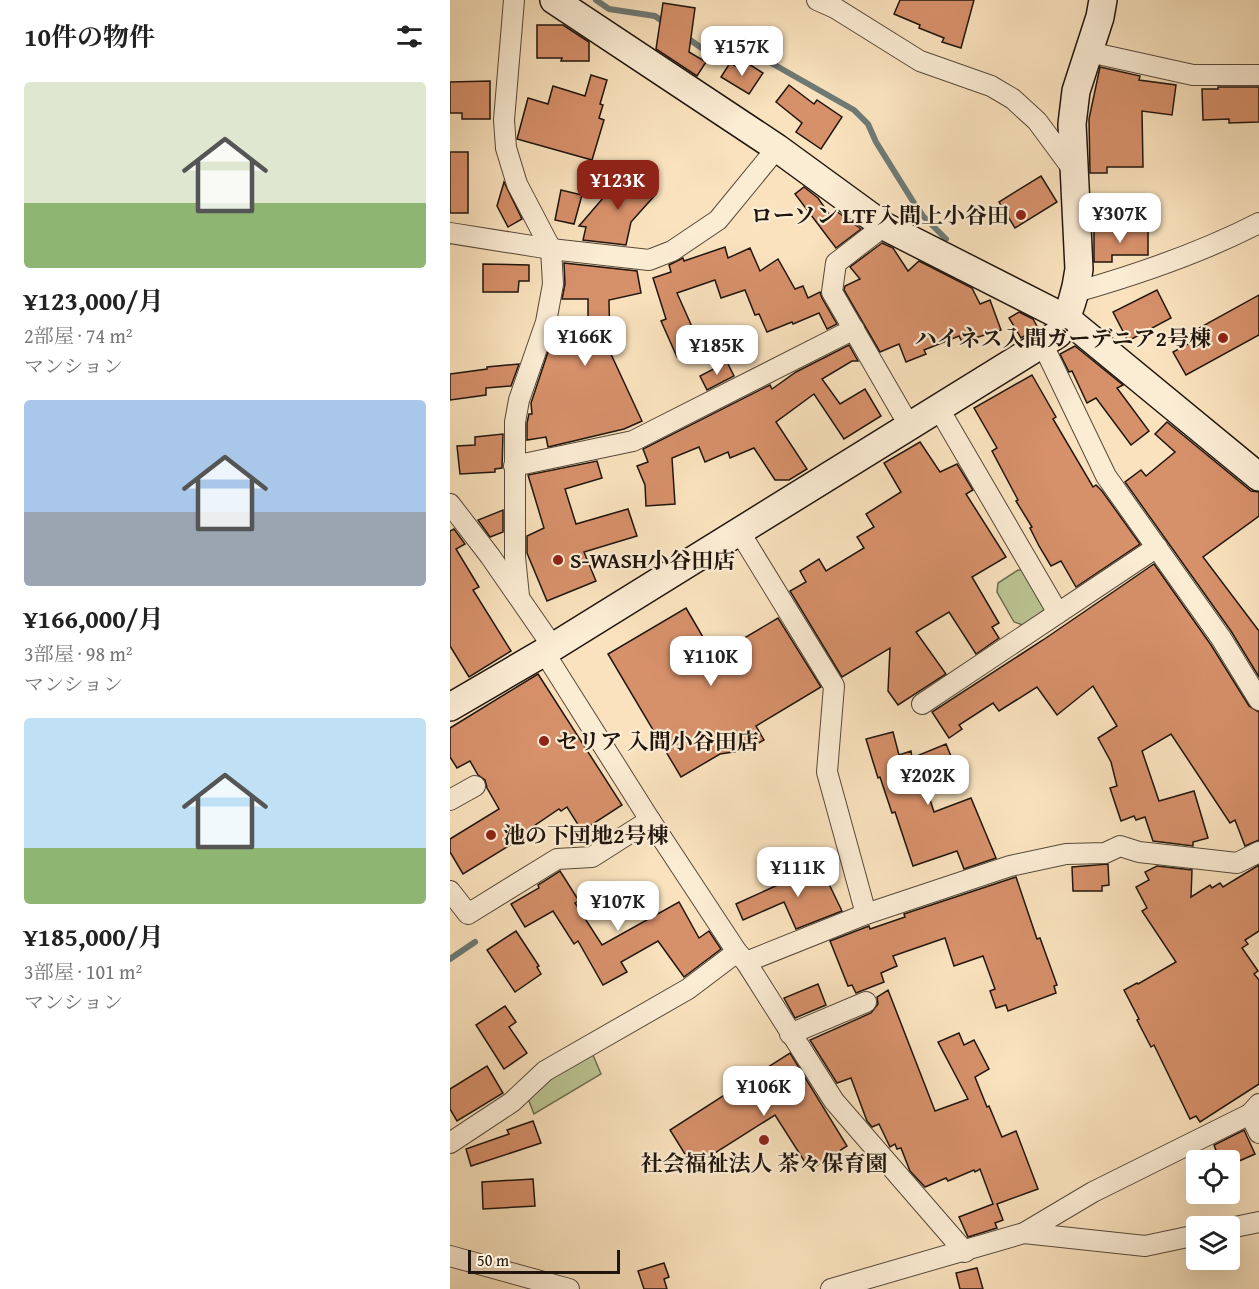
<!DOCTYPE html>
<html lang="ja">
<meta charset="utf-8">
<style>
:root{--surface:#fff;--page:#f6f6f6;--text:#222;--muted:#767676;--accent:#8f2418}
body{margin:0;font-family:"Gentium Book Plus","Noto Serif JP",serif;background:var(--page);color:var(--text);height:100vh;display:flex;flex-direction:column;font-size:22px;white-space:nowrap}
*{box-sizing:border-box;margin:0}
p{font-size:20px;color:var(--muted)}
.icon{flex:none;width:33px;height:33px;fill:none;stroke:currentColor;stroke-width:2;stroke-linecap:round;stroke-linejoin:round}
.map{position:relative;flex:1;overflow:hidden}
.panel{display:flex;flex-direction:column;background:var(--surface);width:450px}
.panel>*{flex:none}
.tools{position:absolute;left:736px;top:1150px;display:grid;gap:12px}
.tools a{display:grid;place-items:center;width:54px;height:54px;border-radius:6px;background:var(--surface);box-shadow:0 6px 24px #0002;font-size:30px}
.scale{position:absolute;left:18px;bottom:15px;width:152px;box-sizing:border-box;padding-left:6px;border:3px solid #20160e;border-top:0;font-size:16px;line-height:21px;white-space:nowrap;color:#20160e;-webkit-text-stroke:4px #fbecd4;paint-order:stroke}
.price{position:absolute;translate:-50% -51px;padding:0 14px;border-radius:12px;background:#fff;color:#222;font-size:20px;line-height:39px;filter:drop-shadow(0 2px 3px #0008)}
.price::after{content:'';position:absolute;left:50%;top:36px;width:18px;height:14px;margin-left:-9px;background:inherit;clip-path:polygon(0 0,100% 0,50% 100%)}
.price.current{background:var(--accent);color:#fff}
ul{padding:0;list-style:none}
li{display:grid;align-content:center;gap:12px;height:318px;padding:0 24px}
li span{display:grid;place-items:center;height:186px;border-radius:6px;color:#555}
li>.icon{margin-inline-start:auto}
span .icon{width:108px;height:108px;fill:#fffc;stroke-width:1}
li b{font-size:26px}
h2{display:flex;justify-content:space-between;align-items:center;height:72px;padding:0 24px;font-size:26px}
main{display:flex;flex:1;min-height:0}
.map>svg:first-child{display:block}
</style>
<main>
<section class="panel">
<h2>10件の物件<svg class="icon" aria-label="filters" viewBox="0 0 24 24"><path d="M4 7h16M4 17h16"/><circle cx="9" cy="7" r="2"/><circle cx="15" cy="17" r="2"/></svg></h2>
<ul>
<li><span style="background:linear-gradient(#dfe7d0 65%,#8fb573 0)"><svg class="icon" aria-label="home" viewBox="0 0 24 24"><path d="M3 11l9-7 9 7M6 9v11h12V9"/></svg></span><div><b>¥123,000/月</b><p>2部屋 · 74 m²</p><p>マンション</p></div></li>
<li><span style="background:linear-gradient(#a9c7e8 60%,#9aa5b1 0)"><svg class="icon" aria-label="home" viewBox="0 0 24 24"><path d="M3 11l9-7 9 7M6 9v11h12V9"/></svg></span><div><b>¥166,000/月</b><p>3部屋 · 98 m²</p><p>マンション</p></div></li>
<li><span style="background:linear-gradient(#bfe0f5 70%,#8fb573 0)"><svg class="icon" aria-label="home" viewBox="0 0 24 24"><path d="M3 11l9-7 9 7M6 9v11h12V9"/></svg></span><div><b>¥185,000/月</b><p>3部屋 · 101 m²</p><p>マンション</p></div></li>
</ul>
</section>
<div class="map">
<svg width="809" height="1289" viewBox="0 0 809 1289">
<rect width="100%" height="100%" fill="#f9e2bd"/>
<filter id="stains"><feTurbulence type="fractalNoise" baseFrequency=".00333" numOctaves="4"/><feColorMatrix values="0 0 0 0 .2 0 0 0 0 .09 0 0 0 0 .02 0 0 0 .5 -.17"/></filter>
<radialGradient id="worn" r=".72"><stop offset=".6" stop-color="#630" stop-opacity="0"/><stop offset="1" stop-color="#630" stop-opacity=".3"/></radialGradient>
<g fill="#bbc493" stroke="#6e6d50" stroke-width="1.5">
<path d="M 568,570 L 577,570 L 595,601 L 595,611 L 573,625 L 564,622 L 547,592 L 548,583 Z"/>
<path d="M 140,1048 L 151,1074 L 84,1114 L 75,1091 Z"/>
</g>
<g fill="none" stroke-linecap="round" stroke-linejoin="round">
<g stroke="#6d7a75" stroke-width="6">
<path d="M 146,0 L 159,9 L 205,16 L 215,23"/>
<path d="M 236,37 L 253,49 L 316,60 L 404,110 L 418,124 L 426,142 L 464,203 L 473,216 L 496,239"/>
<path d="M 0,959 L 25,942"/>
</g>
</g>
<g fill="#d6906a" stroke="#20160e" stroke-width="1.5">
<path d="M 450,0 L 524,0 L 511,48 L 492,42 L 494,38 L 469,28 L 470,25 L 444,14 Z"/>
<path d="M 213,3 L 245,8 L 239,52 L 256,62 L 247,76 L 206,49 Z"/>
<path d="M 87,25 L 113,25 L 139,42 L 139,61 L 111,61 L 112,58 L 87,58 Z"/>
<path d="M 280,63 L 287,67 L 290,63 L 297,67 L 299,64 L 313,73 L 299,94 L 271,77 Z"/>
<path d="M 650,67 L 690,76 L 689,80 L 726,85 L 722,115 L 692,111 L 693,167 L 657,167 L 657,173 L 640,173 L 639,119 Z"/>
<path d="M 141,75 L 157,80 L 150,104 L 153,105 L 149,118 L 154,120 L 142,160 L 67,139 L 78,98 L 98,104 L 103,86 L 135,96 Z"/>
<path d="M 40,81 L 40,119 L 12,119 L 12,113 L 0,113 L 0,82 Z"/>
<path d="M 339,85 L 364,104 L 367,100 L 392,117 L 371,149 L 346,132 L 352,123 L 326,102 Z"/>
<path d="M 768,87 L 809,87 L 809,122 L 779,123 L 779,119 L 753,120 L 752,89 L 768,89 Z"/>
<rect x="0" y="152" width="18" height="61"/>
<path d="M 178,169 L 206,194 L 181,222 L 176,245 L 133,240 L 136,227 L 129,226 Z"/>
<path d="M 591,176 L 607,202 L 565,228 L 549,202 Z"/>
<path d="M 54,182 L 72,219 L 58,227 L 47,206 Z"/>
<path d="M 354,187 L 368,198 L 379,214 L 386,211 L 411,229 L 386,248 L 345,194 Z"/>
<path d="M 111,190 L 132,195 L 124,224 L 105,220 Z"/>
<path d="M 698,229 L 698,255 L 662,255 L 662,262 L 644,262 L 644,231 Z"/>
<path d="M 432,243 L 443,248 L 458,271 L 469,261 L 522,288 L 530,304 L 540,300 L 551,330 L 512,342 L 509,336 L 474,350 L 476,354 L 456,362 L 449,344 L 430,352 L 394,290 L 395,286 L 410,279 L 400,267 Z"/>
<path d="M 275,247 L 278,258 L 300,248 L 310,271 L 328,259 L 345,289 L 353,286 L 358,298 L 370,292 L 372,298 L 387,324 L 377,329 L 369,313 L 343,324 L 342,322 L 317,332 L 309,314 L 305,315 L 295,290 L 271,298 L 265,280 L 227,293 L 251,347 L 227,357 L 211,321 L 216,319 L 203,278 L 221,272 L 219,265 L 233,258 L 234,261 Z"/>
<path d="M 114,263 L 187,271 L 191,293 L 159,300 L 160,352 L 192,421 L 174,429 L 98,447 L 96,437 L 77,440 L 77,423 L 79,414 L 82,414 L 81,403 L 99,349 L 116,348 L 116,344 L 138,342 L 138,299 L 112,299 L 115,284 Z"/>
<path d="M 33,264 L 79,265 L 79,281 L 69,281 L 68,292 L 33,292 Z"/>
<path d="M 707,290 L 721,318 L 678,341 L 663,312 Z"/>
<path d="M 809,295 L 809,335 L 736,375 L 723,352 L 744,341 L 740,333 Z"/>
<path d="M 569,312 L 583,319 L 588,328 L 571,338 L 559,318 Z"/>
<path d="M 399,345 L 408,361 L 402,361 L 372,379 L 390,404 L 415,389 L 431,416 L 394,439 L 364,394 L 326,422 L 357,469 L 339,480 L 325,480 L 304,448 L 280,458 L 278,452 L 255,462 L 249,447 L 222,458 L 225,504 L 196,506 L 195,485 L 187,466 L 198,462 L 193,449 L 320,385 L 322,389 L 346,372 Z"/>
<path d="M 625,346 L 673,385 L 667,388 L 699,431 L 681,445 L 646,398 L 637,403 L 622,371 L 619,372 L 610,354 Z"/>
<path d="M 277,362 L 284,376 L 257,390 L 250,376 Z"/>
<path d="M 69,364 L 61,386 L 36,388 L 36,395 L 0,400 L 0,374 L 37,369 L 37,367 Z"/>
<path d="M 582,375 L 606,417 L 603,419 L 643,487 L 646,485 L 652,491 L 690,544 L 626,587 L 611,561 L 601,566 L 589,546 L 580,528 L 582,527 L 566,501 L 568,500 L 542,451 L 547,448 L 524,408 Z"/>
<path d="M 717,422 L 801,491 L 809,492 L 809,516 L 753,557 L 809,631 L 809,677 L 781,631 L 675,482 L 691,470 L 696,476 L 725,452 L 705,434 Z"/>
<path d="M 53,434 L 52,468 L 45,469 L 45,472 L 10,474 L 7,446 L 25,445 L 25,437 Z"/>
<path d="M 470,442 L 490,472 L 507,464 L 523,490 L 516,494 L 556,557 L 522,577 L 549,623 L 542,627 L 549,638 L 526,654 L 499,612 L 466,632 L 496,674 L 448,705 L 438,691 L 440,648 L 392,677 L 340,591 L 356,582 L 350,571 L 369,559 L 376,571 L 414,548 L 407,537 L 424,527 L 416,514 L 451,492 L 434,463 Z"/>
<path d="M 147,461 L 152,478 L 115,489 L 126,524 L 178,509 L 187,536 L 134,552 L 146,581 L 97,601 L 77,553 L 77,536 L 94,528 L 78,475 Z"/>
<path d="M 53,510 L 53,532 L 40,537 L 28,520 Z"/>
<path d="M 4,529 L 15,544 L 6,549 L 29,587 L 23,590 L 61,651 L 19,677 L 0,646 L 0,531 Z"/>
<path d="M 704,564 L 761,645 L 799,706 L 809,712 L 809,840 L 795,846 L 785,820 L 780,823 L 721,734 L 692,751 L 709,801 L 744,791 L 758,838 L 743,842 L 743,846 L 703,841 L 695,817 L 686,820 L 684,816 L 671,821 L 660,788 L 667,786 L 661,762 L 648,738 L 667,726 L 643,686 L 607,715 L 587,687 L 549,711 L 543,703 L 509,725 L 512,729 L 499,738 L 482,712 L 593,640 Z"/>
<path d="M 236,608 L 264,656 L 328,618 L 371,687 L 306,726 L 314,740 L 297,750 L 270,754 L 231,777 L 158,654 Z"/>
<path d="M 88,674 L 172,805 L 132,831 L 117,807 L 111,811 L 109,809 L 81,828 L 83,831 L 13,874 L 0,852 L 0,839 L 49,809 L 37,788 L 35,780 L 28,775 L 20,761 L 7,768 L 0,757 L 0,728 Z"/>
<path d="M 443,732 L 449,755 L 461,751 L 462,758 L 496,744 L 505,766 L 473,778 L 484,812 L 521,798 L 546,858 L 514,869 L 507,851 L 463,866 L 445,812 L 442,813 L 430,777 L 428,778 L 416,739 Z"/>
<path d="M 378,862 L 385,879 L 378,882 L 392,911 L 346,929 L 334,902 L 293,920 L 286,904 Z"/>
<path d="M 658,864 L 659,885 L 652,886 L 652,891 L 623,891 L 622,867 Z"/>
<path d="M 809,865 L 809,931 L 795,940 L 798,944 L 792,948 L 808,971 L 804,974 L 809,980 L 809,1084 L 750,1122 L 746,1116 L 740,1119 L 704,1045 L 701,1047 L 687,1020 L 689,1019 L 674,990 L 687,983 L 688,984 L 726,962 L 692,911 L 697,908 L 686,887 L 699,880 L 695,872 L 707,866 L 742,870 L 741,897 L 760,885 L 762,888 L 770,883 L 773,887 Z"/>
<path d="M 110,871 L 129,901 L 125,903 L 152,945 L 229,902 L 249,938 L 259,931 L 271,949 L 234,977 L 208,941 L 171,962 L 177,972 L 153,985 L 128,941 L 124,944 L 103,911 L 75,927 L 61,904 L 89,888 L 88,885 Z"/>
<path d="M 566,877 L 587,939 L 590,938 L 607,985 L 604,986 L 606,993 L 558,1011 L 556,1005 L 546,1008 L 540,991 L 545,989 L 533,956 L 504,966 L 495,938 L 443,956 L 447,966 L 431,973 L 434,982 L 406,993 L 402,985 L 398,986 L 380,941 L 419,926 L 420,929 L 455,917 L 454,914 Z"/>
<path d="M 66,931 L 89,966 L 87,967 L 91,974 L 65,992 L 37,950 Z"/>
<path d="M 368,984 L 376,1005 L 345,1018 L 334,998 Z"/>
<path d="M 438,990 L 485,1111 L 518,1099 L 488,1042 L 509,1033 L 514,1045 L 524,1040 L 539,1069 L 525,1077 L 537,1107 L 539,1106 L 552,1137 L 566,1131 L 588,1189 L 547,1204 L 553,1220 L 545,1223 L 547,1228 L 518,1237 L 509,1217 L 543,1204 L 530,1169 L 525,1172 L 524,1170 L 498,1181 L 496,1178 L 475,1187 L 460,1171 L 451,1148 L 447,1149 L 445,1144 L 440,1147 L 429,1124 L 422,1127 L 417,1121 L 401,1078 L 387,1083 L 360,1040 L 421,1013 L 428,1004 L 427,997 Z"/>
<path d="M 55,1006 L 66,1022 L 59,1027 L 77,1053 L 54,1069 L 26,1025 Z"/>
<path d="M 340,1053 L 397,1146 L 360,1170 L 325,1115 L 243,1167 L 220,1130 Z"/>
<path d="M 37,1066 L 53,1093 L 7,1121 L 0,1109 L 0,1089 Z"/>
<path d="M 83,1121 L 91,1143 L 21,1166 L 16,1149 L 59,1134 L 57,1130 Z"/>
<path d="M 794,1130 L 805,1154 L 780,1165 L 780,1161 L 770,1161 L 764,1145 Z"/>
<path d="M 83,1179 L 85,1206 L 33,1209 L 32,1182 Z"/>
<path d="M 214,1263 L 219,1277 L 214,1279 L 217,1289 L 194,1289 L 188,1271 Z"/>
<path d="M 527,1268 L 533,1289 L 510,1289 L 506,1273 Z"/>
</g>
<g fill="none" stroke-linecap="round" stroke-linejoin="round">
<g stroke="#56493a" stroke-width="22">
<g id="street">
<path d="M 64,0 L 54,120 L 56,148 L 67,184 L 101,249 L 103,284 L 96,322 L 69,400 L 65,422 L 65,557 L 69,596"/>
<path d="M 367,0 L 385,8 L 470,61 L 541,86 L 563,99 L 587,121 L 624,171"/>
<path d="M 639,52 L 743,75 L 809,75"/>
<path d="M 434,226 L 386,263 L 382,292 L 460,427"/>
<path d="M 0,233 L 101,249 L 199,260 L 222,251 L 268,220 L 327,148"/>
<path d="M 626,292 C 689,274 751,253 809,223"/>
<path d="M 593,345 L 656,476 L 771,638 L 809,700"/>
<path d="M 489,409 L 608,613"/>
<path d="M 64,466 L 183,441 L 404,329"/>
<path d="M 0,504 L 40,556 L 103,647"/>
<path d="M 289,531 L 384,686 L 377,772 L 416,914"/>
<path d="M 94,652 L 200,820 L 287,952 L 296,962 L 384,1101 L 515,1252"/>
<path d="M 472,704 L 707,547"/>
<path d="M 0,800 L 25,786"/>
<path d="M 0,891 L 18,914 L 107,859 L 142,857 L 200,820"/>
<path d="M 296,962 L 416,914 L 560,866 L 616,854 L 655,853 L 670,846 L 689,852 L 787,863 L 809,852"/>
<path d="M 340,1034 L 416,1002"/>
<path d="M 800,1114 L 809,1133"/>
<path d="M 0,1143 L 62,1102 L 95,1071 L 238,989 L 287,952"/>
<path d="M 780,1228 L 809,1222"/>
<path d="M 574,1233 L 695,1246 L 747,1235"/>
<path d="M 0,1256 L 119,1289"/>
<path d="M 381,1289 L 574,1233 L 643,1192 L 800,1114 L 809,1104"/>
</g>
</g>
<g stroke="#20160e" stroke-width="30">
<g id="secondary">
<path d="M 104,0 L 327,148 L 434,226 L 617,319 L 809,477"/>
<path d="M 0,707 L 103,647 L 608,334 C 620,313 626,293 629,269 L 622,124 L 626,91 L 650,17 L 653,0"/>
</g>
</g>
<use href="#street" stroke="#fbecd4" stroke-width="20"/>
<use href="#secondary" stroke="#fbecd4" stroke-width="27"/>
</g>
<g fill="#8f2418" stroke="#fbecd4" stroke-width="2">
<circle cx="571" cy="215" r="6"/>
<circle cx="773" cy="338" r="6"/>
<circle cx="108" cy="560" r="6"/>
<circle cx="94" cy="741" r="6"/>
<circle cx="41" cy="835" r="6"/>
<circle cx="314" cy="1140" r="6"/>
</g>
<g text-anchor="middle" dominant-baseline="central" stroke-width="4.5" stroke-linejoin="round" paint-order="stroke">
<g font-size="22" font-weight="bold" fill="#20160e" stroke="#fbecd4" text-anchor="start">
<text x="559" y="215" text-anchor="end">ローソン LTF入間上小谷田</text>
<text x="761" y="338" text-anchor="end">ハイネス入間ガーデニア2号棟</text>
<text x="120" y="560">S-WASH小谷田店</text>
<text x="106" y="741">セリア 入間小谷田店</text>
<text x="53" y="835">池の下団地2号棟</text>
<text x="314" y="1163" text-anchor="middle">社会福祉法人 茶々保育園</text>
</g>
</g>
<rect width="100%" height="100%" filter="url(#stains)"/>
<rect width="100%" height="100%" fill="url(#worn)"/>
</svg>
<div class="tools">
<a><svg class="icon" aria-label="locate" viewBox="0 0 24 24"><circle cx="12" cy="12" r="6"/><path d="M12 2v4M12 18v4M2 12h4M18 12h4"/></svg></a>
<a><svg class="icon" aria-label="layers" viewBox="0 0 24 24"><path d="M12 4l9 5-9 5-9-5zM3 14l9 5 9-5"/></svg></a>
</div>
<div class="scale">50 m</div>
<b class="price" style="left:292px;top:77px">¥157K</b>
<b class="price current" style="left:168px;top:211px">¥123K</b>
<b class="price" style="left:670px;top:244px">¥307K</b>
<b class="price" style="left:135px;top:367px">¥166K</b>
<b class="price" style="left:267px;top:376px">¥185K</b>
<b class="price" style="left:261px;top:687px">¥110K</b>
<b class="price" style="left:478px;top:806px">¥202K</b>
<b class="price" style="left:348px;top:898px">¥111K</b>
<b class="price" style="left:168px;top:932px">¥107K</b>
<b class="price" style="left:314px;top:1117px">¥106K</b>
</div>
</main>
